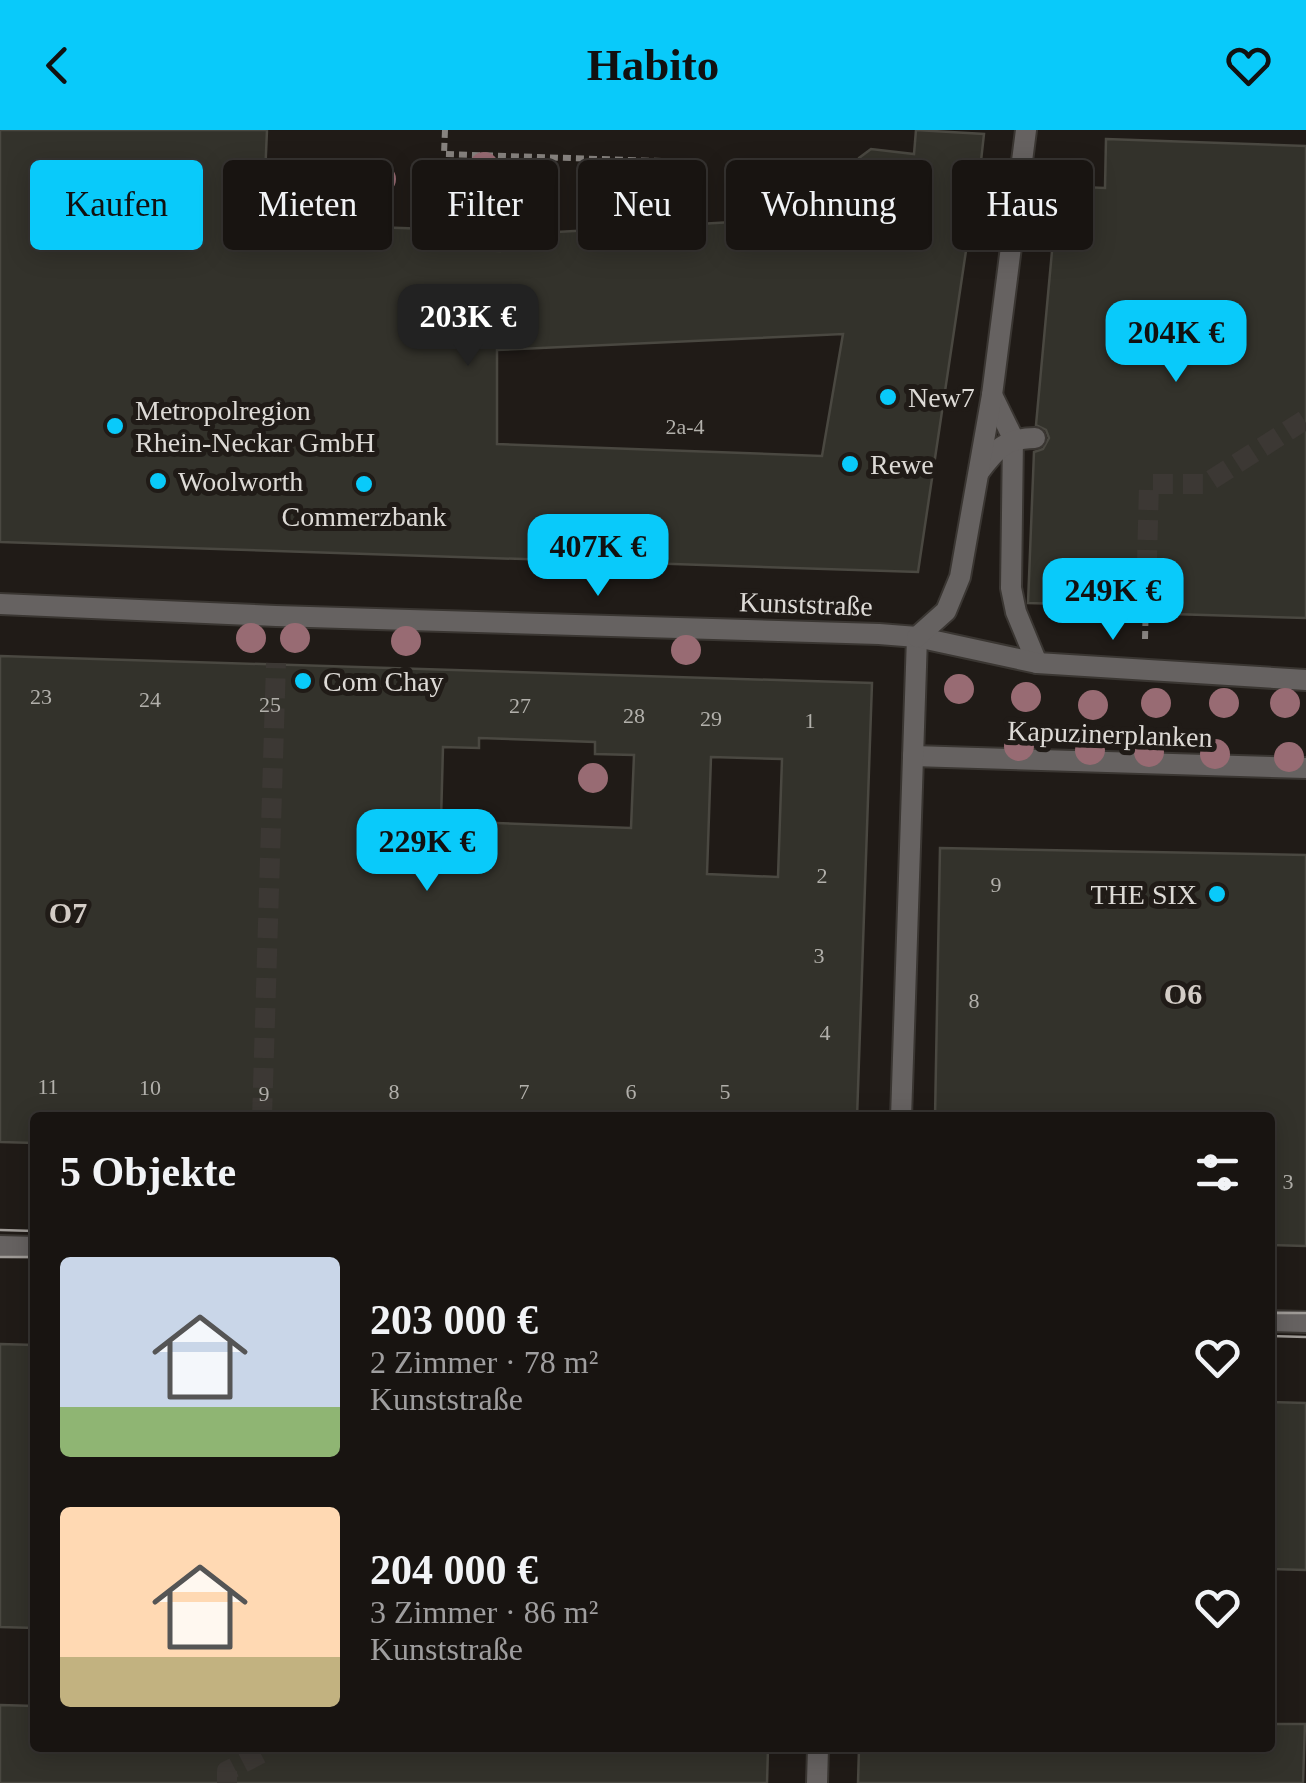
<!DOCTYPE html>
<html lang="de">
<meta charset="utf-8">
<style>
:root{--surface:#181411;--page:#25211f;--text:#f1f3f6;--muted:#9f9e9f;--line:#363331;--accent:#09cafa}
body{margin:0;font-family:Georgia,serif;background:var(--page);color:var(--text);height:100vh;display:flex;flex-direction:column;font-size:38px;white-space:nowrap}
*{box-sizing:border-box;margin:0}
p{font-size:32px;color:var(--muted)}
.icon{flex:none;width:55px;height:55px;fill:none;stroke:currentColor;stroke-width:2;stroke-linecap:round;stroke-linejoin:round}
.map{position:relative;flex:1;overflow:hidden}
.side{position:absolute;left:30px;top:982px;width:1245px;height:640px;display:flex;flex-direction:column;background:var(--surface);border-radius:10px;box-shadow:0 5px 25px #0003,0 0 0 2px var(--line)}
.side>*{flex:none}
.hud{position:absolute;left:30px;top:30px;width:1248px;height:90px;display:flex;gap:20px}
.price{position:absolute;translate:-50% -85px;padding:0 22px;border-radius:20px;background:var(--accent);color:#111;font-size:32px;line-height:65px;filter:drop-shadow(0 2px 5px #0008)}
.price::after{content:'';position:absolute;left:50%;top:60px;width:30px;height:22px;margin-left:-15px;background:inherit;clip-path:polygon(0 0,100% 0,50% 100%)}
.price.on{background:#222;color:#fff}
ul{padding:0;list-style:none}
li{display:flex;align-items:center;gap:30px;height:250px;padding:0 30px}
li span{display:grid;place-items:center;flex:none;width:280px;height:200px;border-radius:10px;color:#555}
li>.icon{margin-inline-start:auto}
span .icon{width:120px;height:120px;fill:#fffc;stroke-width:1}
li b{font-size:42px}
h2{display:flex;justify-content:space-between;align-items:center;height:120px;padding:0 30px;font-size:42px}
.tag{padding:0 35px;border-radius:10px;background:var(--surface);box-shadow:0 5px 25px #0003,0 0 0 2px var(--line);font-size:35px;line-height:90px}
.tag.on{background:var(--accent);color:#111}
header{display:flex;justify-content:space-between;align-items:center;height:130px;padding:0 30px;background:var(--accent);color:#111;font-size:45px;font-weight:700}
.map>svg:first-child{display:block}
</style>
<header><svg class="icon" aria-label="back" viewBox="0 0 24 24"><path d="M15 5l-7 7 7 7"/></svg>Habito<svg class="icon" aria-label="heart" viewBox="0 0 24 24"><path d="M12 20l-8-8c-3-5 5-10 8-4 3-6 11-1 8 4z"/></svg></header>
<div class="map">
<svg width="1306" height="1653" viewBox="0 0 1306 1653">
<rect width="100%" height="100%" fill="#201b17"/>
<g fill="#33322b" stroke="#4a4841" stroke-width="2.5" fill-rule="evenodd">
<path d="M 0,0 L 267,0 L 263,93 L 428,99 L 428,118 L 500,121 L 505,105 L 840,86 L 844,47 L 857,48 L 859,28 L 871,19 L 914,24 L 916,0 L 984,4 L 974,94 L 970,94 L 918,442 L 0,412 ZM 843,204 L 822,326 L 497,314 L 497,220 Z"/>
<path d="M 1106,9 L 1306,16 L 1306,488 L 1172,484 L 1172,477 L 1028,473 L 1034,322 L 1043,319 L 1049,308 L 1046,300 L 1036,295 L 1058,56 L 1105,58 Z"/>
<path d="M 0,526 L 872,553 L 857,988 L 35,988 L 35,1013 L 0,1012 ZM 479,608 L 595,612 L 595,624 L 634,625 L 631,698 L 441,691 L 443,617 L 479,618 ZM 711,627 L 782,629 L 778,747 L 707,744 Z"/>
<path d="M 940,718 L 1306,725 L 1306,1116 L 1270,1115 L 1270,988 L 935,988 Z"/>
<path d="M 0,1214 L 35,1215 L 35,1498 L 0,1497 Z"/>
<path d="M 1270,1272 L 1306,1273 L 1306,1440 L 1270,1439 Z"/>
<path d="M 0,1575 L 35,1576 L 35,1618 L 768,1618 L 767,1653 L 0,1653 Z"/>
<path d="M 1270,1594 L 1305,1594 L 1303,1653 L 858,1653 L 859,1618 L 1270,1618 Z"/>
</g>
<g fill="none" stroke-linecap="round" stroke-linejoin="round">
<g stroke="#3c3834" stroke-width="20" stroke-dasharray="20 10" stroke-linecap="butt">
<path d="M 1146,470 L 1149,354 L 1205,354 L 1306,289"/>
<path d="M 262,988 L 276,533"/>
<path d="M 227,1653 L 227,1641 L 268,1620"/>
</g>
<g stroke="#3a3632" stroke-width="24">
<g id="service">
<path d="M 992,265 L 1013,308 L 1011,458 L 1016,482 L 1037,533"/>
<path d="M 979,342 C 996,319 1006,308 1035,308"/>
</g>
</g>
<g stroke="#3a3632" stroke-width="24">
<g id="pedestrian">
<path d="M 913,626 L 1306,638"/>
<path d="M 901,988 L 917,507"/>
<path d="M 0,1116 L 35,1117"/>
<path d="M 1270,1191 L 1306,1192"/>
<path d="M 817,1653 L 818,1618"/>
</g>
</g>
<g stroke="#3a3632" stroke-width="24">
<g id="minor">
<path d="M 0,474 L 276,486 L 879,504 L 917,507 L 1037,533 L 1306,550"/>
<path d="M 917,507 L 946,481 L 960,447 L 992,265 L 1026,0"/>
</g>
</g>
<g stroke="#87837f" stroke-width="6" stroke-dasharray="8 5" stroke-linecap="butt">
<path d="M 445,0 L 444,24 L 691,32"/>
<path d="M 1145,509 L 1146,470"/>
</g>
<use href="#service" stroke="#666261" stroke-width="20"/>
<use href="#pedestrian" stroke="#666261" stroke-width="20"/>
<use href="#minor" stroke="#666261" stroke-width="20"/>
<g stroke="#9f9b97" stroke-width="2.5">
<path d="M 0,1100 L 35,1101"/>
<path d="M 0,1127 L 35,1127"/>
<path d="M 1270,1183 L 1306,1183"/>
<path d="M 1270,1206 L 1306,1207"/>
</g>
</g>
<g fill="#986b73">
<circle cx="484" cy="37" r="15"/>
<circle cx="621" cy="45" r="15"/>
<circle cx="685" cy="46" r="15"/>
<circle cx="542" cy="48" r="15"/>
<circle cx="381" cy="49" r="15"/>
<circle cx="451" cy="60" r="15"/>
<circle cx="251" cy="508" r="15"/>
<circle cx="295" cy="508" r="15"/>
<circle cx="406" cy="511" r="15"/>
<circle cx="686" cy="520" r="15"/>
<circle cx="959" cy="559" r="15"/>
<circle cx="1026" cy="567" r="15"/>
<circle cx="1156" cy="573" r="15"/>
<circle cx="1224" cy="573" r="15"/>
<circle cx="1285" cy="573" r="15"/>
<circle cx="1093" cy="575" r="15"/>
<circle cx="1019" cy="616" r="15"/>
<circle cx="1090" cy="620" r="15"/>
<circle cx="1149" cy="622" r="15"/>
<circle cx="1215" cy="624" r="15"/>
<circle cx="1289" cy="627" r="15"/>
<circle cx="593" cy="648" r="15"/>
</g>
<g fill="#09cafa" stroke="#201b17" stroke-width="4">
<circle cx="888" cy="267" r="10"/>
<circle cx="115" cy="296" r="10"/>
<circle cx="850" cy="334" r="10"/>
<circle cx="158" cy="351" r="10"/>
<circle cx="364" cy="354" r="10"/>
<circle cx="303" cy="551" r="10"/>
<circle cx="1217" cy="764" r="10"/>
</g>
<g text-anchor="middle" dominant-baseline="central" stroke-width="10" stroke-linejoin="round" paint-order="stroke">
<g font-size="22" fill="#b2b0ab">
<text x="685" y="296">2a-4</text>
<text x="41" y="566">23</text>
<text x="150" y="569">24</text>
<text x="270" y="574">25</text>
<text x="520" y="575">27</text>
<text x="634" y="585">28</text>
<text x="711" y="588">29</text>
<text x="810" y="590">1</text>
<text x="822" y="745">2</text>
<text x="996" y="754">9</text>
<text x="819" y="825">3</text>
<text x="974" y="870">8</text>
<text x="825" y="902">4</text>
<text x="48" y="956">11</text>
<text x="150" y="957">10</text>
<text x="394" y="961">8</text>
<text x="524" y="961">7</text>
<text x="631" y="961">6</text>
<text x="725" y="961">5</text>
<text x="264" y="963">9</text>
<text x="1288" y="1051">3</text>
</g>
<g font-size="28" fill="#dddad6" stroke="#201b17" text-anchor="start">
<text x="908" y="267">New7</text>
<text x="135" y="280">Metropolregion<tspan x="135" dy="32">Rhein-Neckar GmbH</tspan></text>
<text x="870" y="334">Rewe</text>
<text x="178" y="351">Woolworth</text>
<text x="364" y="386" text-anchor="middle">Commerzbank</text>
<text x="323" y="551">Com Chay</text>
<text x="1197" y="764" text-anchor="end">THE SIX</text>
</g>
<g font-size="28" fill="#dddad6" stroke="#201b17">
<text transform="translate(806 474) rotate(2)">Kunststraße</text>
<text transform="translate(1110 604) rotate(2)">Kapuzinerplanken</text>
</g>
<g font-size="30" font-weight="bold" fill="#d3ccc6" stroke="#201b17">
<text x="68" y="782">O7</text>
<text x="1183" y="863">O6</text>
</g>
</g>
</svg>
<b class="price on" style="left:468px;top:239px">203K €</b>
<b class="price" style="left:1176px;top:255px">204K €</b>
<b class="price" style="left:598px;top:469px">407K €</b>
<b class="price" style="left:1113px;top:513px">249K €</b>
<b class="price" style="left:427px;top:764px">229K €</b>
<div class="hud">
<a class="tag on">Kaufen</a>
<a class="tag">Mieten</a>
<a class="tag">Filter</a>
<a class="tag">Neu</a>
<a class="tag">Wohnung</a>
<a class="tag">Haus</a>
</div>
<section class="side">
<h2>5 Objekte<svg class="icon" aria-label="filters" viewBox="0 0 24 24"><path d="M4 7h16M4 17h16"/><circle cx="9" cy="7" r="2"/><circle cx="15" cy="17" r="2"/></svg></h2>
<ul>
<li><span style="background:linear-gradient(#c9d6e8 75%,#8fb573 0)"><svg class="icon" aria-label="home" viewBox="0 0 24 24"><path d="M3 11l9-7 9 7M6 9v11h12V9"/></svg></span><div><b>203 000 €</b><p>2 Zimmer · 78 m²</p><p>Kunststraße</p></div><svg class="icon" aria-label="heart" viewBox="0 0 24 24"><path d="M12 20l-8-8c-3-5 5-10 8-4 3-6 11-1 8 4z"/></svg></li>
<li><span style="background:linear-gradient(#ffd9b3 75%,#c2b280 0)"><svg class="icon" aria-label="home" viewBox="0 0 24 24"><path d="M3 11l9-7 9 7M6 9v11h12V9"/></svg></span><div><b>204 000 €</b><p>3 Zimmer · 86 m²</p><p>Kunststraße</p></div><svg class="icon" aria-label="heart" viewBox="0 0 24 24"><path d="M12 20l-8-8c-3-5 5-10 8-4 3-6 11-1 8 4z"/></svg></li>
</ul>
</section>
</div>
